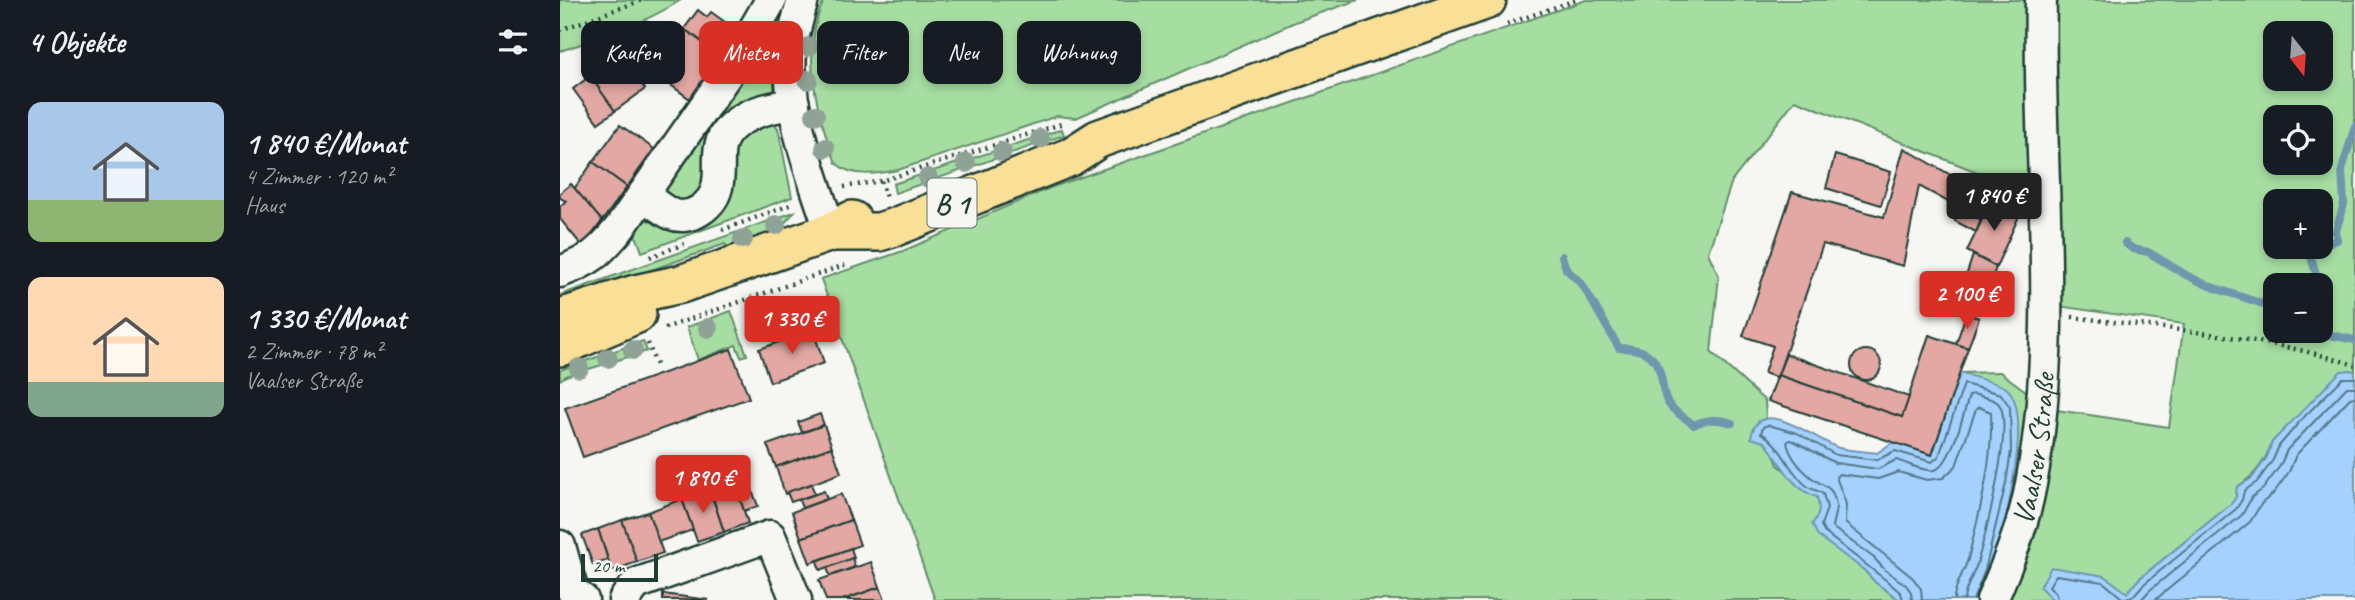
<!DOCTYPE html>
<html lang="de">
<meta charset="utf-8">
<style>
:root{--surface:#171b24;--page:#20242c;--text:#f1f3f6;--muted:#9ea1a6;--accent:#d93025}
body{margin:0;font-family:Caveat,sans-serif;background:var(--page);color:var(--text);height:100vh;display:flex;flex-direction:column;font-size:26px;white-space:nowrap}
*{box-sizing:border-box;margin:0}
p{font-size:23px;color:var(--muted)}
.icon{flex:none;width:38px;height:38px;fill:none;stroke:currentColor;stroke-width:2;stroke-linecap:round;stroke-linejoin:round}
.map{position:relative;flex:1;overflow:hidden}
.drawer{display:flex;flex-direction:column;background:var(--surface);width:560px}
.drawer>*{flex:none}
.banner{position:absolute;left:21px;top:21px;width:665px;height:63px;display:flex;gap:14px}
.needle{width:46px;rotate:163deg}
.controls{position:absolute;left:1703px;top:21px;display:grid;gap:14px}
.controls a{display:grid;place-items:center;width:70px;height:70px;border-radius:14px;background:var(--surface);box-shadow:0 4px 10px #0003;font-size:35px}
.scale{position:absolute;left:21px;bottom:18px;width:77px;box-sizing:border-box;padding-left:7px;border:4px solid #1f3d34;border-top:0;font-size:19px;line-height:24px;white-space:nowrap;color:#1f3d34;-webkit-text-stroke:5px #f6f6f2;paint-order:stroke}
.price{position:absolute;translate:-50% -60px;padding:0 16px;border-radius:7px;background:var(--accent);color:#fff;font-size:23px;line-height:46px;filter:drop-shadow(0 2px 4px #0008)}
.price::after{content:'';position:absolute;left:50%;top:42px;width:21px;height:16px;margin-left:-10px;background:inherit;clip-path:polygon(0 0,100% 0,50% 100%)}
.price.current{background:#222;color:#fff}
ul{padding:0;list-style:none}
li{display:flex;align-items:center;gap:21px;height:175px;padding:0 28px}
li span{display:grid;place-items:center;flex:none;width:196px;height:140px;border-radius:14px;color:#555}
li>.icon{margin-inline-start:auto}
span .icon{width:84px;height:84px;fill:#fffc;stroke-width:1}
li b{font-size:30px}
h2{display:flex;justify-content:space-between;align-items:center;height:84px;padding:0 28px;font-size:30px}
.tag{padding:0 24px;border-radius:14px;background:var(--surface);box-shadow:0 4px 10px #0003;font-size:24px;line-height:63px}
.tag.current{background:var(--accent);color:#fff}
main{display:flex;flex:1;min-height:0}
.map>svg:first-child{display:block}
</style>
<main>
<section class="drawer">
<h2>4 Objekte<svg class="icon" aria-label="filters" viewBox="0 0 24 24"><path d="M4 7h16M4 17h16"/><circle cx="9" cy="7" r="2"/><circle cx="15" cy="17" r="2"/></svg></h2>
<ul>
<li><span style="background:linear-gradient(#a9c7e8 70%,#8fb573 0)"><svg class="icon" aria-label="home" viewBox="0 0 24 24"><path d="M3 11l9-7 9 7M6 9v11h12V9"/></svg></span><div><b>1 840 €/Monat</b><p>4 Zimmer · 120 m²</p><p>Haus</p></div></li>
<li><span style="background:linear-gradient(#ffd9b3 75%,#7fa58c 0)"><svg class="icon" aria-label="home" viewBox="0 0 24 24"><path d="M3 11l9-7 9 7M6 9v11h12V9"/></svg></span><div><b>1 330 €/Monat</b><p>2 Zimmer · 78 m²</p><p>Vaalser Straße</p></div></li>
</ul>
</section>
<div class="map">
<svg width="1795" height="600" viewBox="0 0 1795 600">
<rect width="100%" height="100%" fill="#f6f6f2"/>
<filter id="ink" filterUnits="userSpaceOnUse"><feTurbulence type="fractalNoise" baseFrequency=".0143" numOctaves="2"/><feDisplacementMap in="SourceGraphic" scale="14" xChannelSelector="R" yChannelSelector="G"/><feConvolveMatrix kernelMatrix="1 2 1 2 8 2 1 2 1" color-interpolation-filters="sRGB"/></filter>
<g filter="url(#ink)">
<g fill="#a6dea2" stroke="#628e6b" stroke-width="2" fill-rule="evenodd">
<path d="M 0,0 L 121,0 C 84,24 42,37 0,51 Z"/>
<path d="M 264,0 L 798,0 L 735,22 L 516,118 L 497,116 L 338,170 C 318,174 291,178 276,163 C 256,113 240,51 264,0 Z"/>
<path d="M 1026,0 L 1795,0 L 1795,372 L 1790,370 L 1712,442 C 1705,462 1695,476 1677,487 L 1676,497 L 1671,504 L 1579,579 L 1566,600 L 1419,600 L 1431,572 L 1453,484 L 1458,452 L 1446,388 L 1400,373 L 1440,372 L 1490,409 L 1609,427 L 1624,324 L 1483,304 L 1478,196 L 1235,100 L 1172,181 L 1148,253 L 1159,276 L 1151,352 L 1205,401 L 1206,418 L 1198,422 L 1193,429 L 1213,452 L 1218,465 L 1257,497 L 1260,508 L 1257,519 L 1316,583 L 1340,600 L 375,600 L 261,279 L 343,251 L 490,188 ZM 1715,33 L 1760,33 L 1760,79 L 1715,79 ZM 1715,117 L 1760,117 L 1760,163 L 1715,163 ZM 1715,201 L 1760,201 L 1760,247 L 1715,247 ZM 1715,285 L 1760,285 L 1760,331 L 1715,331 Z"/>
<path d="M 219,12 L 215,50 L 214,95 L 148,182 L 130,201 L 113,199 L 106,191 L 104,184 Z"/>
<path d="M 213,123 L 218,128 L 232,197 L 82,252 L 77,238 L 68,230 L 84,220 L 129,226 L 177,133 Z"/>
<path d="M 502,129 L 504,135 L 335,193 L 333,184 Z"/>
<path d="M 234,212 L 217,232 L 169,252 L 165,244 L 0,302 L 0,295 Z"/>
<path d="M 171,311 L 187,355 L 181,357 L 176,345 L 138,360 L 127,327 Z"/>
<path d="M 83,341 L 87,351 L 6,376 L 0,380 L 0,370 Z"/>
</g>
<g fill="#a4d1ff" stroke="#6f96ae" stroke-width="2">
<path d="M 1791,370 L 1795,372 L 1795,600 L 1493,600 L 1480,587 L 1491,567 L 1545,576 L 1567,593 L 1579,579 L 1671,504 L 1676,497 L 1677,487 L 1692,478 L 1707,457 L 1712,442 L 1781,371 Z"/>
<path d="M 1400,373 C 1412,377 1437,382 1446,388 C 1476,410 1442,538 1432,570 C 1429,581 1423,590 1419,600 L 1340,600 L 1316,583 L 1304,570 L 1258,536 L 1252,524 C 1260,515 1260,508 1257,497 C 1231,489 1221,462 1205,442 L 1191,438 C 1198,391 1258,442 1279,448 C 1291,451 1305,451 1317,453 L 1333,442 L 1372,455 Z"/>
</g>
<g fill="none" stroke-linecap="round" stroke-linejoin="round">
<g stroke="#547885" stroke-width="2">
<path d="M 1343,600 L 1341,593 L 1327,581 L 1264,532 L 1261,525 L 1267,508 L 1263,494 C 1258,490 1253,490 1248,487 C 1228,472 1222,444 1201,433 L 1203,427 L 1208,425 L 1237,433 L 1276,455 L 1317,460 L 1335,451 L 1372,462 L 1379,456 L 1404,384 L 1441,394 L 1450,407 L 1451,451 L 1446,483 L 1425,570 L 1413,600"/>
<path d="M 1352,600 L 1351,592 L 1346,585 L 1325,570 L 1314,558 L 1272,527 C 1273,520 1276,513 1276,506 C 1273,484 1265,488 1252,478 C 1241,469 1230,456 1227,443 L 1229,440 L 1234,441 L 1275,463 L 1318,469 L 1336,460 C 1347,463 1363,472 1374,470 C 1391,467 1404,412 1409,396 L 1412,394 C 1420,396 1432,398 1438,403 C 1456,420 1424,540 1417,564 C 1413,576 1405,587 1404,600"/>
<path d="M 1362,600 L 1361,589 L 1353,578 L 1285,523 L 1286,504 L 1276,477 L 1279,474 L 1318,479 L 1338,472 L 1367,480 L 1383,478 L 1396,466 L 1416,409 L 1419,407 L 1431,412 C 1433,463 1420,510 1408,559 C 1404,573 1394,585 1394,600"/>
<path d="M 1497,600 L 1496,594 L 1489,586 L 1496,575 L 1543,582 L 1562,598 L 1571,598 L 1584,584 L 1676,509 L 1682,500 L 1684,491 L 1697,482 L 1713,460 L 1719,446 L 1741,420 L 1783,378 L 1795,378"/>
<path d="M 1581,600 L 1590,590 L 1682,515 L 1692,497 L 1703,489 L 1720,466 L 1727,450 L 1787,387 L 1795,387"/>
<path d="M 1595,600 L 1690,522 L 1702,503 L 1713,494 L 1729,472 L 1736,455 L 1790,398 L 1795,397"/>
</g>
<g stroke="#6f96ae" stroke-width="8">
<path d="M 1565,243 L 1573,249 L 1588,252 L 1626,275 L 1649,286 L 1715,308"/>
<path d="M 1760,245 L 1777,240 L 1776,231 L 1784,204 L 1782,170 L 1795,126"/>
<path d="M 1002,256 L 1006,269 L 1022,284 L 1059,348 C 1081,348 1096,353 1101,376 C 1103,385 1103,395 1108,403 C 1113,412 1126,418 1134,425 C 1147,418 1158,419 1172,423"/>
<path d="M 1755,285 L 1756,274 L 1749,250 L 1755,247"/>
<path d="M 1760,331 L 1760,333 L 1795,340"/>
</g>
</g>
<g fill="#e3a8a3" stroke="#1f3d34" stroke-width="2">
<path d="M 138,10 L 147,17 L 151,12 L 179,32 L 162,55 L 124,29 Z"/>
<path d="M 124,29 L 161,56 L 130,99 L 93,72 Z"/>
<path d="M 61,55 L 85,89 L 55,111 L 30,76 Z"/>
<path d="M 30,76 L 55,111 L 38,123 L 13,89 Z"/>
<path d="M 60,125 L 94,149 L 67,187 L 33,162 Z"/>
<path d="M 1344,148 L 1432,199 L 1421,220 L 1359,186 L 1343,266 L 1263,244 L 1218,375 L 1216,377 L 1204,373 L 1213,346 L 1183,336 L 1232,192 L 1324,217 Z"/>
<path d="M 1275,155 L 1331,172 L 1321,205 L 1266,188 Z"/>
<path d="M 33,162 L 67,187 L 42,221 L 14,189 Z"/>
<path d="M 11,184 L 42,221 L 23,247 L 0,219 L 0,206 L 6,201 L 0,198 L 0,193 Z"/>
<path d="M 1432,199 L 1460,214 L 1436,267 L 1407,251 Z"/>
<path d="M 1398,207 L 1421,220 L 1416,232 L 1395,221 L 1393,215 Z"/>
<path d="M 1413,255 L 1436,267 L 1426,298 L 1402,289 Z"/>
<path d="M 1406,314 L 1419,318 L 1408,348 L 1396,344 Z"/>
<path d="M 253,330 L 264,363 L 210,382 L 199,349 Z"/>
<path d="M 1369,335 L 1408,348 L 1372,455 L 1208,401 L 1218,375 L 1342,417 Z"/>
<path d="M 171,349 L 189,398 L 23,457 L 5,408 Z"/>
<circle cx="1306" cy="365" r="15"/>
<path d="M 1226,354 L 1349,397 L 1342,417 L 1218,375 Z"/>
<path d="M 260,414 L 264,425 L 242,432 L 238,422 Z"/>
<path d="M 264,425 L 272,447 L 216,467 L 207,445 Z"/>
<path d="M 272,447 L 281,473 L 225,494 L 216,467 Z"/>
<path d="M 187,477 L 198,506 L 184,511 L 174,481 Z"/>
<path d="M 174,481 L 188,523 L 164,532 L 150,490 Z"/>
<path d="M 251,484 L 255,494 L 231,502 L 227,492 Z"/>
<path d="M 150,490 L 164,532 L 137,541 L 122,499 Z"/>
<path d="M 264,491 L 267,499 L 242,508 L 239,500 Z"/>
<path d="M 281,494 L 291,520 L 241,538 L 232,512 Z"/>
<path d="M 122,499 L 133,530 L 98,542 L 88,512 Z"/>
<path d="M 88,512 L 103,553 L 77,562 L 62,520 Z"/>
<path d="M 62,520 L 77,562 L 52,571 L 38,529 Z"/>
<path d="M 291,520 L 300,545 L 250,563 L 241,538 Z"/>
<path d="M 38,529 L 48,560 L 33,565 L 22,535 Z"/>
<path d="M 291,548 L 294,558 L 260,570 L 257,561 Z"/>
<path d="M 292,558 L 295,567 L 270,576 L 267,568 Z"/>
<path d="M 311,562 L 320,587 L 283,600 L 266,600 L 259,580 Z"/>
<path d="M 320,587 L 325,600 L 283,600 Z"/>
<path d="M 103,594 L 149,600 L 103,600 Z"/>
</g>
<g fill="none" stroke-linecap="round" stroke-linejoin="round">
<g stroke="#1f3d34" stroke-width="35">
<g id="minor">
<path d="M 243,0 C 238,17 233,35 231,53 C 226,110 253,179 271,232"/>
<path d="M 84,196 C 92,201 102,210 111,214 C 131,222 153,205 157,187 C 162,169 154,149 166,133 C 181,113 211,107 234,104"/>
<path d="M 0,272 C 31,260 38,254 59,229 L 174,64 L 211,0"/>
<path d="M 0,546 L 13,592 L 23,600"/>
<path d="M 64,600 L 76,584 L 210,536 L 236,600"/>
<path id="s1" d="M 1432,600 C 1448,563 1464,524 1471,484 C 1501,325 1477,161 1481,0"/>
</g>
</g>
<g stroke="#1f3d34" stroke-width="42">
<g id="major">
<path d="M 271,232 L 319,232 L 335,227 L 510,157 L 538,139 L 927,0"/>
<path d="M 0,318 L 75,294 L 121,284 L 271,232 L 292,220"/>
<path d="M 0,347 L 77,314"/>
</g>
</g>
<g stroke="#1f3d34" stroke-width="4.5" stroke-dasharray="2 5" stroke-linecap="butt">
<path d="M 947,24 L 1016,0"/>
<path d="M 0,30 L 82,0"/>
<path d="M 321,181 L 326,197"/>
<path d="M 284,187 L 321,181 L 504,123"/>
<path d="M 162,230 L 233,204"/>
<path d="M 90,257 L 124,244"/>
<path d="M 1512,317 C 1607,329 1703,336 1795,365"/>
<path d="M 105,328 L 285,265"/>
<path d="M 88,343 L 96,365"/>
</g>
<use href="#minor" stroke="#f6f6f2" stroke-width="30"/>
<use href="#major" stroke="#fadf96" stroke-width="37"/>
</g>
<g fill="#8fa296">
<circle cx="248" cy="47" r="10"/>
<circle cx="248" cy="80" r="10"/>
<circle cx="255" cy="115" r="10"/>
<circle cx="480" cy="139" r="10"/>
<circle cx="265" cy="148" r="10"/>
<circle cx="442" cy="152" r="10"/>
<circle cx="406" cy="163" r="10"/>
<circle cx="368" cy="178" r="10"/>
<circle cx="216" cy="225" r="10"/>
<circle cx="183" cy="239" r="10"/>
<circle cx="197" cy="309" r="10"/>
<circle cx="148" cy="328" r="10"/>
<circle cx="73" cy="350" r="10"/>
<circle cx="48" cy="358" r="10"/>
<circle cx="19" cy="368" r="10"/>
</g>
</g>
<g text-anchor="middle" dominant-baseline="central" stroke-width="7" stroke-linejoin="round" paint-order="stroke">
<rect fill="#f6f6f2" stroke="#60746d" stroke-width="2" x="367.5" y="178.5" width="49" height="49" rx="5"/>
<g font-size="28" font-weight="bold" fill="#1f3d34">
<text x="392" y="203">B 1</text>
</g>
<g font-size="30" fill="#1f3d34" stroke="#f6f6f2">
<text stroke="none"><textPath href="#s1" startOffset="158">Vaalser Straße</textPath></text>
</g>
</g>
</svg>
<div class="controls">
<a><svg class="needle" viewBox="-14 -14 28 28"><path d="M0-13l5 13h-10z" fill="#e53935"/><path d="M0 13l5-13h-10z" fill="#9ea1a6"/></svg></a>
<a><svg class="icon" aria-label="locate" viewBox="0 0 24 24"><circle cx="12" cy="12" r="6"/><path d="M12 2v4M12 18v4M2 12h4M18 12h4"/></svg></a>
<a>+</a>
<a>−</a>
</div>
<div class="scale">20 m</div>
<b class="price current" style="left:1434px;top:233px">1 840 €</b>
<b class="price" style="left:1407px;top:331px">2 100 €</b>
<b class="price" style="left:232px;top:356px">1 330 €</b>
<b class="price" style="left:143px;top:515px">1 890 €</b>
<div class="banner">
<a class="tag">Kaufen</a>
<a class="tag current">Mieten</a>
<a class="tag">Filter</a>
<a class="tag">Neu</a>
<a class="tag">Wohnung</a>
</div>
</div>
</main>
